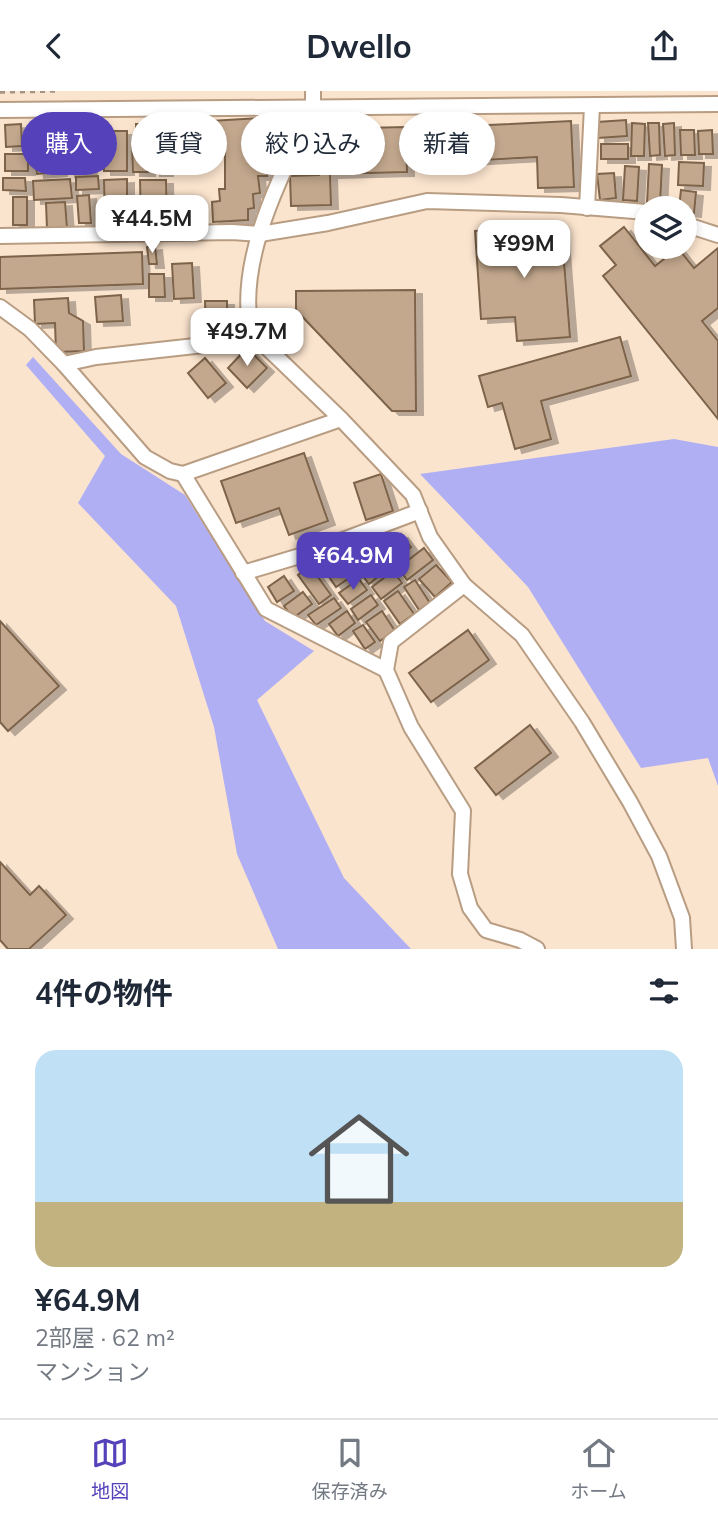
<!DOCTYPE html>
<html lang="ja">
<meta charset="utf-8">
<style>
:root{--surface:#fff;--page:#f6f6f7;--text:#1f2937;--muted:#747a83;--line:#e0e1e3;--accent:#5541b9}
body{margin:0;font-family:Mulish,"Noto Sans JP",sans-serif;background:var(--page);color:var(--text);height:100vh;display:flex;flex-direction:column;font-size:26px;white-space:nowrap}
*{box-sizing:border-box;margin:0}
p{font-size:23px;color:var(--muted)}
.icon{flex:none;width:38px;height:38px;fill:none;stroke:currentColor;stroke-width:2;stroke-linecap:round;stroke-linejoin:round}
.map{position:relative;height:858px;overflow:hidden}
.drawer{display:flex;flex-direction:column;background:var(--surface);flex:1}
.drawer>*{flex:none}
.guide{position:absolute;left:21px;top:21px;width:677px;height:63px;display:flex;gap:14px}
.tools{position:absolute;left:634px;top:105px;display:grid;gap:14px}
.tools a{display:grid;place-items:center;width:63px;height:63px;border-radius:50%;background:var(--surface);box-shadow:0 4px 10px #0003;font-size:35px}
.price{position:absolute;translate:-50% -60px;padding:0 16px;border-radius:14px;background:#fff;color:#222;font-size:23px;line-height:46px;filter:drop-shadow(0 2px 4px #0008)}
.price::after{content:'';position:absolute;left:50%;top:42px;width:21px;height:16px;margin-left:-10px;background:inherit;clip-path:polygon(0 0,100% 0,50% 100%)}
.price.on{background:var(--accent);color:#fff}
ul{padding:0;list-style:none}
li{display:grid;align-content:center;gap:14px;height:371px;padding:0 35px}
li span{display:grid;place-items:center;height:217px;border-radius:21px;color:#555}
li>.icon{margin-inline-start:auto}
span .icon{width:126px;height:126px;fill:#fffc;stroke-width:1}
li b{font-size:30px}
h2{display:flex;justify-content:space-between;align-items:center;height:84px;padding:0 35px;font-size:30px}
.pill{padding:0 24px;border-radius:32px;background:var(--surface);box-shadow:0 4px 10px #0003;font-size:24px;line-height:63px}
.pill.on{background:var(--accent);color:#fff}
header{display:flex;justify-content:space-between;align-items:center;height:91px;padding:0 35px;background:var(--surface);font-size:32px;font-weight:700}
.menu{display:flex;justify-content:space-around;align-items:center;height:98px;border-top:2px solid var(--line);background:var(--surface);font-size:19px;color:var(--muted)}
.menu a{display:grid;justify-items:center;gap:4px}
.menu .on{color:var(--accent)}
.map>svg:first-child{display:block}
</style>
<header><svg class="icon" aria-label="back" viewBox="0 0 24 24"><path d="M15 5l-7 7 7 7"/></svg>Dwello<svg class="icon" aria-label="share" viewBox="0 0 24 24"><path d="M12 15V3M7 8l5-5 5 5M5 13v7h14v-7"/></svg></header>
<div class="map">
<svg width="718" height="858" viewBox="0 0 718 858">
<defs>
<filter id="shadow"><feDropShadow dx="7" dy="4" stdDeviation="0" flood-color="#0004"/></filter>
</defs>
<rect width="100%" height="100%" fill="#fbe4ce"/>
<g fill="#b0aff3">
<path d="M 33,266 L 121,363 L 185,404 L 265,530 L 314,560 L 257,609 L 344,787 L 411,858 L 278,858 L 237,763 L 214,636 L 176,515 L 78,412 L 105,365 L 26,274 Z"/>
<path d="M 674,348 L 718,356 L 718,695 L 708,667 L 641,677 L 528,496 L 420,383 Z"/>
</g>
<g fill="#c3a88d" stroke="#7c634a" stroke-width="2" filter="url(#shadow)">
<path d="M 275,26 L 278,63 L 266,63 L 267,85 L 258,85 L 260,102 L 253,103 L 254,117 L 248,118 L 248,129 L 213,131 L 212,111 L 220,110 L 219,98 L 225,98 L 225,61 L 180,64 L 178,32 Z"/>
<path d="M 626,29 L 627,45 L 598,47 L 597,31 Z"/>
<path d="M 571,30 L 574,96 L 538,97 L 537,66 L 449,71 L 447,36 Z"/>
<path d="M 56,31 L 60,59 L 45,60 L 42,32 Z"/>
<path d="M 88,32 L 90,57 L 74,58 L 73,33 Z"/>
<path d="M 632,32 L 645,33 L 644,65 L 631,65 Z"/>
<path d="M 648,32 L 659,32 L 660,64 L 650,65 Z"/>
<path d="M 674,32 L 675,64 L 665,65 L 663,33 Z"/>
<path d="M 21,33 L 22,55 L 6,56 L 5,34 Z"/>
<path d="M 136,33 L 161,33 L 162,51 L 137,52 Z"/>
<path d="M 406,36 L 407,81 L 330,83 L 331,114 L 291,115 L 290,85 L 319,84 L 318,38 Z"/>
<path d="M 680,39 L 694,39 L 695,64 L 681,64 Z"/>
<path d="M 712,39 L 713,63 L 699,63 L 698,40 Z"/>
<rect x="104" y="40" width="23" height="40"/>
<rect x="601" y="53" width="27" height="15"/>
<path d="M 132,56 L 148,56 L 148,81 L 133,81 Z"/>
<path d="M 154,56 L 167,57 L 166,81 L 153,81 Z"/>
<rect x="5" y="63" width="23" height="17"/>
<path d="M 59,63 L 60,81 L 37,83 L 35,65 Z"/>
<path d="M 67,64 L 89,64 L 90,82 L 68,82 Z"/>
<path d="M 679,71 L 704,72 L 703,95 L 678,94 Z"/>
<path d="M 649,73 L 662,74 L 660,113 L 647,113 Z"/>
<path d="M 625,75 L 639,76 L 637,110 L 623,109 Z"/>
<path d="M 614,82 L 616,107 L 600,109 L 597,83 Z"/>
<path d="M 98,85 L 99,98 L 76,99 L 76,86 Z"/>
<path d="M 3,87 L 25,87 L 26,100 L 3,99 Z"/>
<path d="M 70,88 L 72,107 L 34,109 L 33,90 Z"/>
<path d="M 127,88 L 127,131 L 105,131 L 104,89 Z"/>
<path d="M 140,89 L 166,89 L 167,130 L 141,130 Z"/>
<path d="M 681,99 L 696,101 L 694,122 L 684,121 L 684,117 L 679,117 Z"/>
<path d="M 89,104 L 91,132 L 79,132 L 77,105 Z"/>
<rect x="13" y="106" width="14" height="28"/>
<path d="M 65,111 L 67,137 L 47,138 L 46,112 Z"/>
<path d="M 561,133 L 570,246 L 517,250 L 515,226 L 481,228 L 475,140 Z"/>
<path d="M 624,136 L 655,175 L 678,157 L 694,177 L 718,157 L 718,217 L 702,230 L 718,250 L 718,328 L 603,185 L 616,174 L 600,155 Z"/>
<path d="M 155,155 L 157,173 L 149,173 L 147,156 Z"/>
<path d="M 142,161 L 143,193 L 0,198 L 0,166 Z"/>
<path d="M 192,172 L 194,207 L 174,208 L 172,173 Z"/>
<path d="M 149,183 L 164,183 L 165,206 L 149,206 Z"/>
<path d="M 415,199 L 416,320 L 392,320 L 296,219 L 296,200 Z"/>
<path d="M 121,204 L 123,230 L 97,231 L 95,206 Z"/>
<path d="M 68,207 L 69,222 L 83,230 L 84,260 L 56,261 L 55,232 L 35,233 L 34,209 Z"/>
<path d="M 205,210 L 227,210 L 227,240 L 206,241 Z"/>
<path d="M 620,246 L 631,285 L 541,310 L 551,348 L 515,358 L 502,312 L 488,316 L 479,285 Z"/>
<path d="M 247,257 L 267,277 L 247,297 L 228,277 Z"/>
<path d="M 205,267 L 226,292 L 208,307 L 188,282 Z"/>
<path d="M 304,362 L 328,430 L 289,444 L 279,417 L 236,432 L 221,390 Z"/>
<path d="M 381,383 L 393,420 L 366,429 L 354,392 Z"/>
<path d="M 401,443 L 411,456 L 392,472 L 382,459 Z"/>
<path d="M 424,457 L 433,469 L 407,489 L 398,477 Z"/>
<path d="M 368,458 L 385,480 L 369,493 L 352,471 Z"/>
<path d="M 344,467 L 355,483 L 336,496 L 325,480 Z"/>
<path d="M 436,474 L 452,491 L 435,506 L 419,488 Z"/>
<path d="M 310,475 L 331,504 L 319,513 L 298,484 Z"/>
<path d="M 393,480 L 402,492 L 381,508 L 372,496 Z"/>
<path d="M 284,485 L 294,500 L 277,511 L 268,496 Z"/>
<path d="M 359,488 L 367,499 L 348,513 L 339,502 Z"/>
<path d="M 415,489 L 430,512 L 419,519 L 404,496 Z"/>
<path d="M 398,500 L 414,523 L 400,533 L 384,510 Z"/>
<path d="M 303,501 L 312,513 L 293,527 L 284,515 Z"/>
<path d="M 371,504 L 378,514 L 358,529 L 351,518 Z"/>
<path d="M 334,507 L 341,517 L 316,534 L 308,524 Z"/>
<path d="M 347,520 L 355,532 L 338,545 L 329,533 Z"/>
<path d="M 382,520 L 395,540 L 380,550 L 366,531 Z"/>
<path d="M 0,530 L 59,595 L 8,640 L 0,631 Z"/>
<path d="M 363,534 L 375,551 L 365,558 L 353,540 Z"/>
<path d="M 468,539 L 489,569 L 431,611 L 409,582 Z"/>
<path d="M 530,634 L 551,662 L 496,704 L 475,677 Z"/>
<path d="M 0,771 L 30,804 L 39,795 L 66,824 L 29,858 L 8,858 L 0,849 Z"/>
</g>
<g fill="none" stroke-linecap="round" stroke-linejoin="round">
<g stroke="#b89d83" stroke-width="18">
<g id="street">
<path d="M 313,0 L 313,17 C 283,83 236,166 251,241 L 341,328 L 413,404 L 430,446 L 464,494 L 522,544 L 582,631 L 630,711 L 659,765 L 682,827 L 684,858"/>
<path d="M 0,19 L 718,13"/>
<path d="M 587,117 L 592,15"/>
<path d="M 684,133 L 718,144"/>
<path d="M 0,145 L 232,141 L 260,143 L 328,132 L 427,110 L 561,114 L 646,121"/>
<path d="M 0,216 L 30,238 L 64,273 L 145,366 L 170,380 L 183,383 L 266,518 L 386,579"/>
<path d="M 64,273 L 96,266 L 231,251 L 251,241"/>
<path d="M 183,383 L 341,328"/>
<path d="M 243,482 L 303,464 L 420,420"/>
<path d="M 464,494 L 391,551 L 386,579 L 411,636 L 463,720 L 460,783 L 470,817 L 486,839 L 520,849 L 537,858"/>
</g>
</g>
<path stroke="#a69482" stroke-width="3.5" stroke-dasharray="5 5" stroke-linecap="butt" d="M 0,1 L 57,0"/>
<use href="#street" stroke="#fff" stroke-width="14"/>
</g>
</svg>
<div class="tools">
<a><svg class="icon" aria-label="layers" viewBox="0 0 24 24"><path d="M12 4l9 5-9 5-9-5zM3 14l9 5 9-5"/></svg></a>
</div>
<b class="price" style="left:152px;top:164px">¥44.5M</b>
<b class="price" style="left:524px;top:189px">¥99M</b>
<b class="price" style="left:247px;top:277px">¥49.7M</b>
<b class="price on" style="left:353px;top:501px">¥64.9M</b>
<div class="guide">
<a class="pill on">購入</a>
<a class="pill">賃貸</a>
<a class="pill">絞り込み</a>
<a class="pill">新着</a>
</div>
</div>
<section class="drawer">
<h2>4件の物件<svg class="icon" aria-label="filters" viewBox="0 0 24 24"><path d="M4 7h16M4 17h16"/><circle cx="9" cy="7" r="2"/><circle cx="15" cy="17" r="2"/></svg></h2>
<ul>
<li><span style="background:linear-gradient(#bfe0f5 70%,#c2b280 0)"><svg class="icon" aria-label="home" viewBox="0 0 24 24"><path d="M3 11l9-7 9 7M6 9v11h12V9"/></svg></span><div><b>¥64.9M</b><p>2部屋 · 62 m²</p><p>マンション</p></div></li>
</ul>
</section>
<nav class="menu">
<a class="on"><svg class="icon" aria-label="map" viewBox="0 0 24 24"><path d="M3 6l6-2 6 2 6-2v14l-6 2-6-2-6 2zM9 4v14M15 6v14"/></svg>地図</a>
<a><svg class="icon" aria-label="saved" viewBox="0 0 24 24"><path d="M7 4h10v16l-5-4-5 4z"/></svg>保存済み</a>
<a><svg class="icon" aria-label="home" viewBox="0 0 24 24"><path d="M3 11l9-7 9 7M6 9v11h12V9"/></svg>ホーム</a>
</nav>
